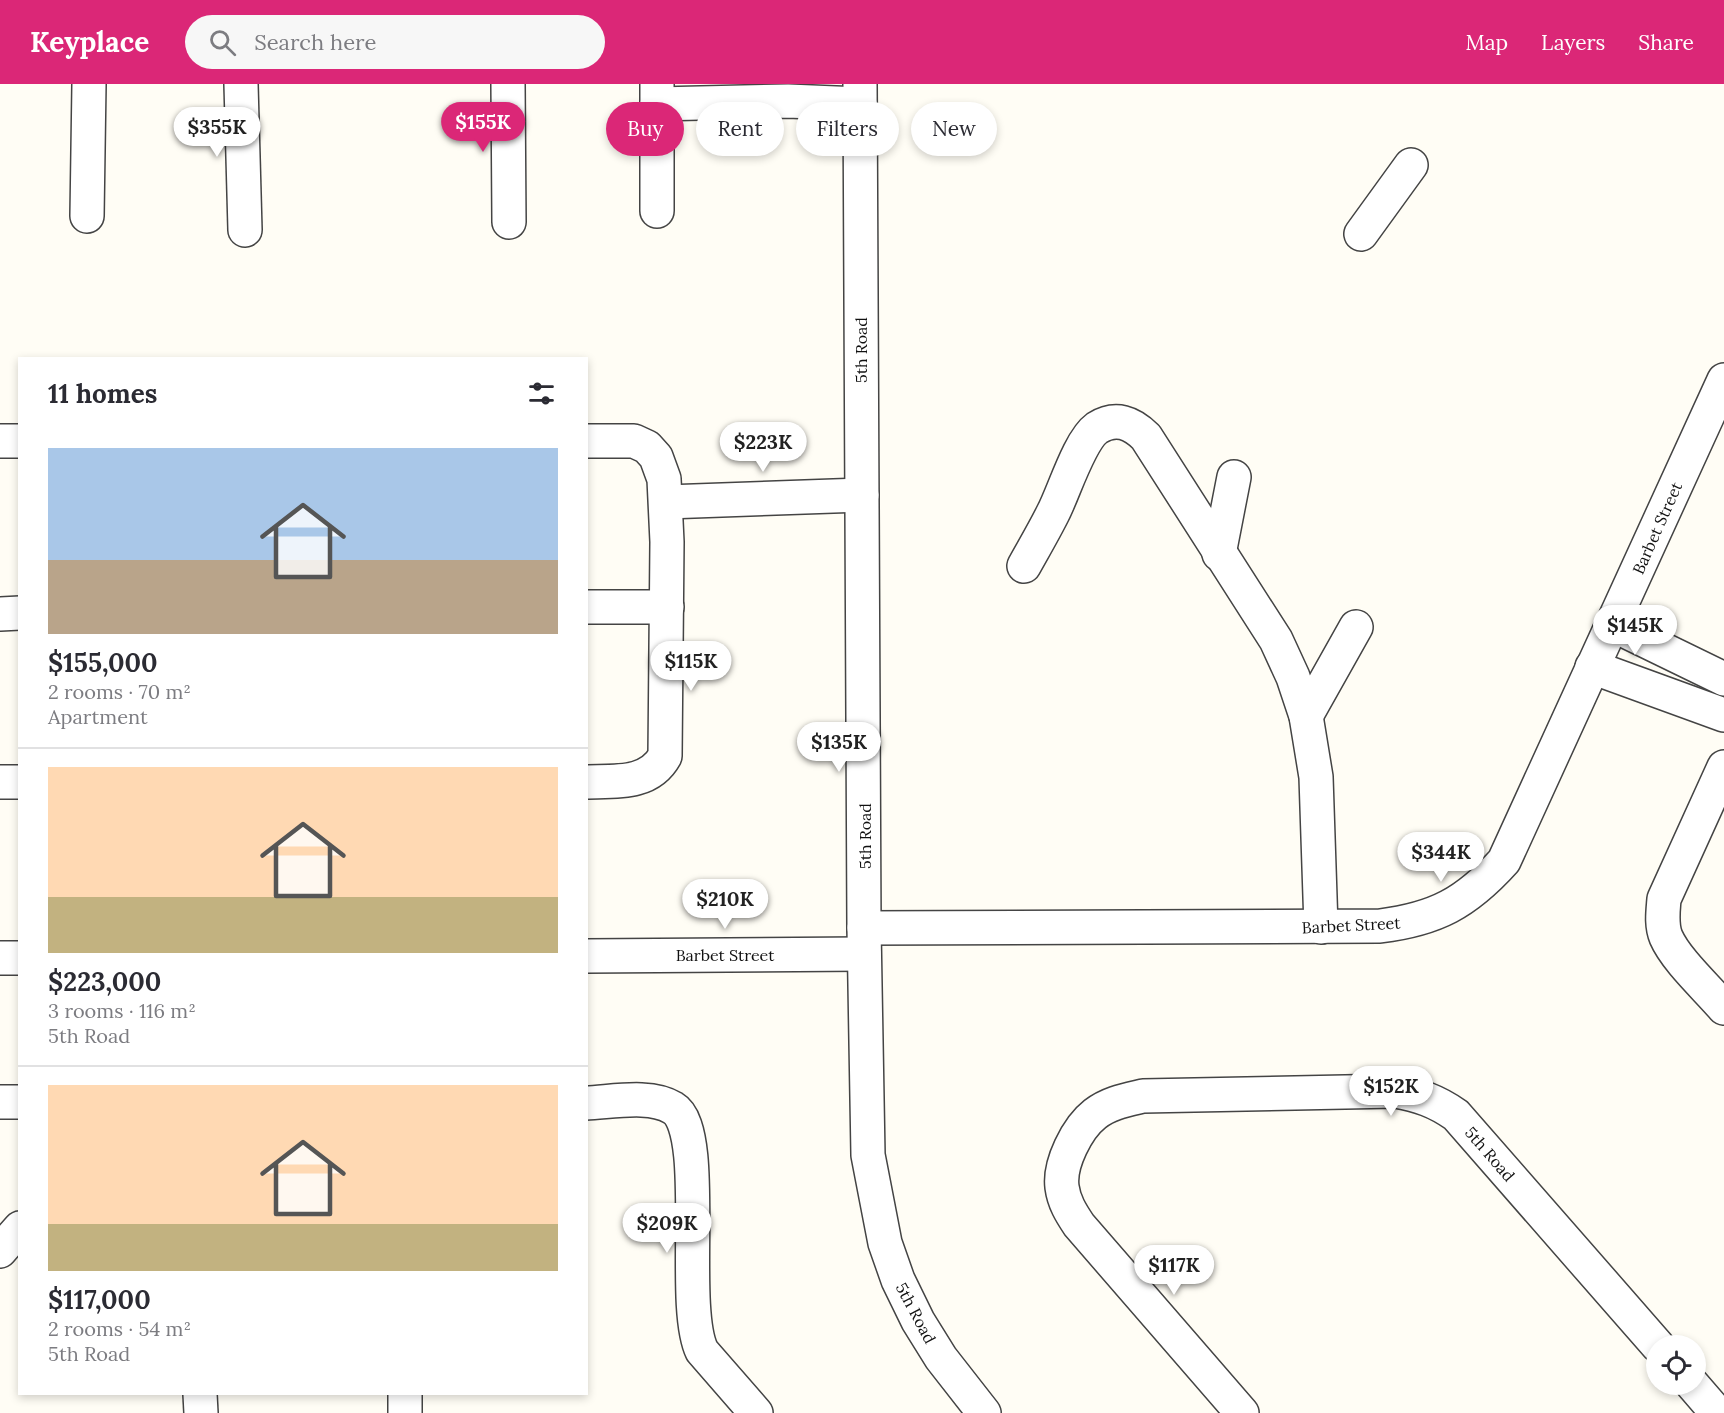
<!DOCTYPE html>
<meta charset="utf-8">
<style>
:root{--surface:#fff;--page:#f7f7f7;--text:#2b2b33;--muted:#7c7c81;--line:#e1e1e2;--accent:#db2777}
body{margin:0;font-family:Lora,serif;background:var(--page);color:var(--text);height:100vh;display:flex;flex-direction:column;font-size:22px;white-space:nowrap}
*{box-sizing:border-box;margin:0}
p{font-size:20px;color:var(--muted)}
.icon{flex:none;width:33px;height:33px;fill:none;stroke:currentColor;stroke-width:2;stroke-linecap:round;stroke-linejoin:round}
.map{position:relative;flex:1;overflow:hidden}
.panel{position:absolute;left:18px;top:273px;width:570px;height:1038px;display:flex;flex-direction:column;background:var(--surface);border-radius:0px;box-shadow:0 3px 9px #0003}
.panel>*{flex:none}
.top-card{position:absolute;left:606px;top:18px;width:570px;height:54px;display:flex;gap:12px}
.tools{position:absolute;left:1646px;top:1251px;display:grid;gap:12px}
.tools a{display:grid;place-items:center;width:60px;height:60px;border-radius:50%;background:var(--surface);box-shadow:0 3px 9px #0003;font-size:30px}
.price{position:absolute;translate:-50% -51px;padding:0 14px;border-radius:21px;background:#fff;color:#222;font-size:20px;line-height:39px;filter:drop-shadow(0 2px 3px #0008)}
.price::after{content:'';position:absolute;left:50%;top:36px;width:18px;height:14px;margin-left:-9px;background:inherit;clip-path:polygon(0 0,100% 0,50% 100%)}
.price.active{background:var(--accent);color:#fff}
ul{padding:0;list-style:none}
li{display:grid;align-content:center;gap:12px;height:318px;padding:0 30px}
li+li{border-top:2px solid var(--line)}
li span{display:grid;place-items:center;height:186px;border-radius:0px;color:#555}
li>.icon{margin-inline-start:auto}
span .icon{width:108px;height:108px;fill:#fffc;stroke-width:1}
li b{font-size:26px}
h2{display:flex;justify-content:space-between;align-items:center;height:72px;padding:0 30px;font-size:26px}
.tag{padding:0 21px;border-radius:27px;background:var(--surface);box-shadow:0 3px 9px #0003;font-size:21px;line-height:54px}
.tag.active{background:var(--accent);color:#fff}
header{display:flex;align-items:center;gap:36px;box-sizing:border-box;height:84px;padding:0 30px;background:var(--accent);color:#fff}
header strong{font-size:28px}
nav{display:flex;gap:33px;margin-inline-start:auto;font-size:21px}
.search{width:420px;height:54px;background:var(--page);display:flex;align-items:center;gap:15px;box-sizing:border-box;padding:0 21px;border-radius:33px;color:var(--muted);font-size:22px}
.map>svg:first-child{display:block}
</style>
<header>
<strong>Keyplace</strong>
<div class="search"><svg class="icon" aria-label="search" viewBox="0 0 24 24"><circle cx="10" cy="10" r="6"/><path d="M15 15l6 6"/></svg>Search here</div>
<nav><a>Map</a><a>Layers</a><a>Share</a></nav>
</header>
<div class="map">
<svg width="1724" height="1329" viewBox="0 0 1724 1329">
<rect width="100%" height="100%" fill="#fffdf5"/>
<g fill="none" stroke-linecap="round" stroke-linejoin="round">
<g stroke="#444" stroke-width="36">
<g id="minor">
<path d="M 241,0 L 245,146"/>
<path d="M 508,0 L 509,138"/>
<path d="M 860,0 L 864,844 L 868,1071 L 885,1159 L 898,1196 L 918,1237 L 941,1274 L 984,1329"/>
<path d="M 657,20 L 788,17 L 860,20"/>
<path d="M 657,127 L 657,0"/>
<path d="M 87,132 L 89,0"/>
<path d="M 1361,150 L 1411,81"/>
<path d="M 0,357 L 20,357"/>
<path d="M 586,357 L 634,357 L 647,363 L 656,373 L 664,395 L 667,458 L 665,672 C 649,701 616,697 586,698"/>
<path d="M 666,418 L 862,411"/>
<path d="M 1219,470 L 1234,393"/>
<path d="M 1024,482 C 1034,464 1044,447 1053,429 C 1064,408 1079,357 1097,344 C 1116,332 1132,339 1146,353 L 1276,556 L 1293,593 L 1306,632 L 1316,693 L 1321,843"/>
<path d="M 586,523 L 667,523"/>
<path d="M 0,530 L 20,529"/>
<path d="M 1613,541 L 1724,595"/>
<path d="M 1592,583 L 1724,631"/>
<path d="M 1306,632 L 1356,543"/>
<path d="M 1724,683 L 1664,815 C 1663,828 1661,841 1666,853 C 1676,876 1707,904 1724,924"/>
<path d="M 0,698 L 20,698"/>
<path d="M 864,844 L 1380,842 C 1436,835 1466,819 1504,777 L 1724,296"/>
<path d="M 586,872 L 864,870"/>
<path d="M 0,874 L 20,874"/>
<path d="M 0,1018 L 20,1018"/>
<path d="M 586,1019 C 612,1018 651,1010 673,1024 C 710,1046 679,1220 702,1267 L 756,1329"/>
<path d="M 0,1167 L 20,1144"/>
<path d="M 1692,1300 L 1717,1329"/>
<path d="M 200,1310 L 201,1329"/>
<path d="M 405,1310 L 405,1329"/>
<path d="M 1242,1329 L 1079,1141 C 1071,1129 1064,1118 1062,1103 C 1059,1080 1077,1044 1095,1030 C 1109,1019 1126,1016 1143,1012 L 1395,1007 C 1419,1011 1436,1017 1456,1031 L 1658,1262"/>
</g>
</g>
<use href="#minor" stroke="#fff" stroke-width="33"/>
</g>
<g text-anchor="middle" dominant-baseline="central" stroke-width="6" stroke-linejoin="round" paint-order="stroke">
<g font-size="16" fill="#111" stroke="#fff">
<text transform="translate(861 266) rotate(-90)">5th Road</text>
<text transform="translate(1657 444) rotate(-66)">Barbet Street</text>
<text transform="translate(865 752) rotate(-90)">5th Road</text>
<text transform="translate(1351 841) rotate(-3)">Barbet Street</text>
<text x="725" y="871">Barbet Street</text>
<text transform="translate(1490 1070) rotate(49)">5th Road</text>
<text transform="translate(916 1229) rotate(62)">5th Road</text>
</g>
</g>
</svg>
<div class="tools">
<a><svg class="icon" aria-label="locate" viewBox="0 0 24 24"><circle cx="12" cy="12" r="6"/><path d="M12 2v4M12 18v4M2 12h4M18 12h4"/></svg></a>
</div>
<b class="price active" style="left:483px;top:69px">$155K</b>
<b class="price" style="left:217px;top:74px">$355K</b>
<b class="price" style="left:763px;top:389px">$223K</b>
<b class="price" style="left:1635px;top:572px">$145K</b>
<b class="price" style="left:691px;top:608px">$115K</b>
<b class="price" style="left:839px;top:689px">$135K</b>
<b class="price" style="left:1441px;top:799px">$344K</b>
<b class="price" style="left:725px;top:846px">$210K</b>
<b class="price" style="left:1391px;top:1033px">$152K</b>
<b class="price" style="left:667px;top:1170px">$209K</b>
<b class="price" style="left:1174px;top:1212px">$117K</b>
<div class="top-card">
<a class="tag active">Buy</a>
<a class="tag">Rent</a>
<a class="tag">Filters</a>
<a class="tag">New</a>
</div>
<section class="panel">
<h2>11 homes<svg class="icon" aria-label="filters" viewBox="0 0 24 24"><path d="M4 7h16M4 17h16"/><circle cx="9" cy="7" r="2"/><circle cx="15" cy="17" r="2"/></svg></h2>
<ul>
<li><span style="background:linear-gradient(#a9c7e8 60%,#b9a48a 0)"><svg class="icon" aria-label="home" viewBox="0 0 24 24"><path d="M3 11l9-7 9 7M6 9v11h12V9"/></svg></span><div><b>$155,000</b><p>2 rooms · 70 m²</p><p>Apartment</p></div></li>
<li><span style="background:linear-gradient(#ffd9b3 70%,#c2b280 0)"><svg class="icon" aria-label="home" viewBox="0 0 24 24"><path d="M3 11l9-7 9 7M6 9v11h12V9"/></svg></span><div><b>$223,000</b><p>3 rooms · 116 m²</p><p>5th Road</p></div></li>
<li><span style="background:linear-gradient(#ffd9b3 75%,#c2b280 0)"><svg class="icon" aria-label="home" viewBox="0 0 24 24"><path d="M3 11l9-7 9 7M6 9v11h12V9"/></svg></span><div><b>$117,000</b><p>2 rooms · 54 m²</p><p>5th Road</p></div></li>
</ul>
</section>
</div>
